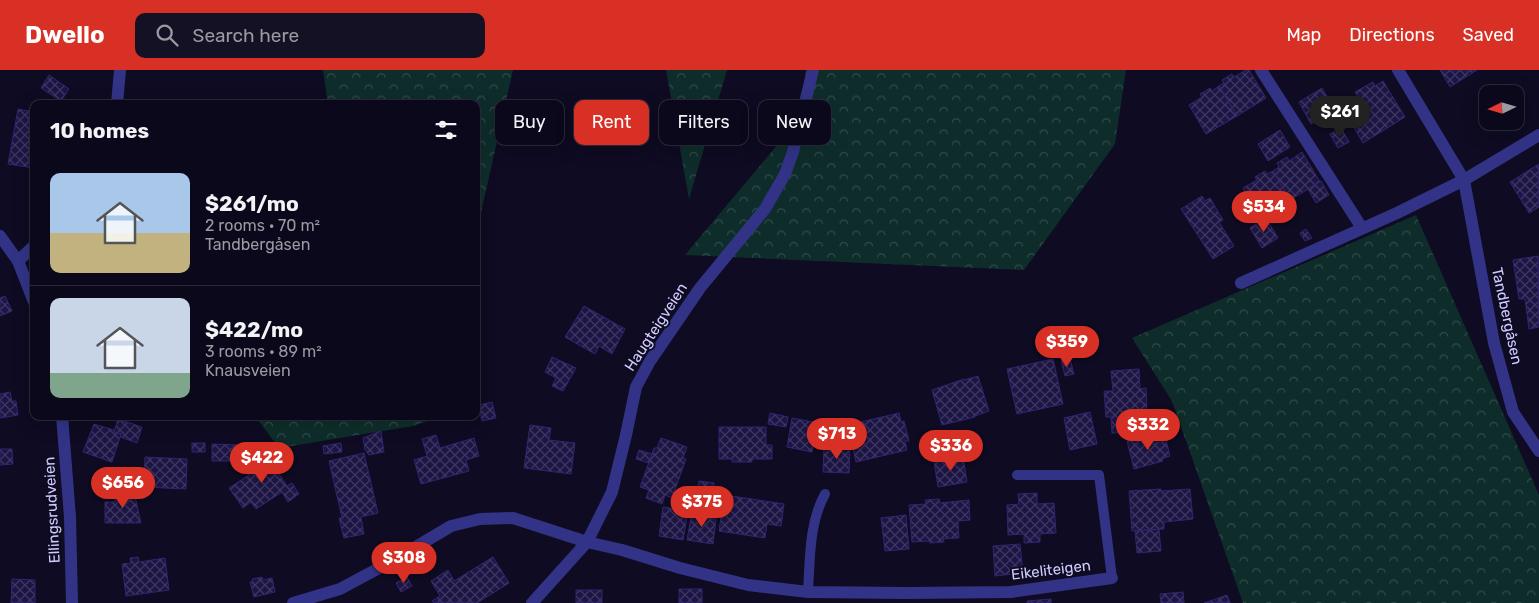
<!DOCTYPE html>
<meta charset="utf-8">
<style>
:root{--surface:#0a081a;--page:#131123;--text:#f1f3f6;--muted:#999aa2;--line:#2a2939;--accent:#d93025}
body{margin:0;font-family:Rubik,sans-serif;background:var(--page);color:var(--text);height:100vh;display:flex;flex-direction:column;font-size:19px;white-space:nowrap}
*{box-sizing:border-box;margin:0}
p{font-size:16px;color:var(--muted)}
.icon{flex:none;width:28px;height:28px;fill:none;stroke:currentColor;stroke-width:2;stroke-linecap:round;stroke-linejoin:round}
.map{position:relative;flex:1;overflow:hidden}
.side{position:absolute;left:30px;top:30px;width:450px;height:320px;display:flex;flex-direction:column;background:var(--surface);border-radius:10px;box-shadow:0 5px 20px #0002,0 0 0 1px var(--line)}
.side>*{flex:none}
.guide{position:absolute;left:495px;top:30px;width:475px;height:45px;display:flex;gap:10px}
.needle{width:32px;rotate:265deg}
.tools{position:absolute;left:1479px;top:15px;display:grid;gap:10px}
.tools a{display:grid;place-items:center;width:45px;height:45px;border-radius:10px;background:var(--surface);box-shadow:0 5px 20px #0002,0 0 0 1px var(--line);font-size:25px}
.price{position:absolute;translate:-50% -42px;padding:0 11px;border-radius:18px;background:var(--accent);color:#fff;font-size:16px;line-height:32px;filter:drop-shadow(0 1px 2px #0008)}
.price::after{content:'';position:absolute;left:50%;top:30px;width:15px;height:11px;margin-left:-8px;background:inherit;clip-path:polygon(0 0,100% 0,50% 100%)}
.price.selected{background:#222;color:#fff}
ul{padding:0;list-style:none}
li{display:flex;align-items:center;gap:15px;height:125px;padding:0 20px}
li+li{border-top:1px solid var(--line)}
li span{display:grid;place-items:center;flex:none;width:140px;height:100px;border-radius:10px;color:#555}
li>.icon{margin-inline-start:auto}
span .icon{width:60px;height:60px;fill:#fffc;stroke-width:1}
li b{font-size:21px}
h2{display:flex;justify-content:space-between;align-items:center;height:60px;padding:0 20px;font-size:21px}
.pill{padding:0 18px;border-radius:10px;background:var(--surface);box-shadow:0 5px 20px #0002,0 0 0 1px var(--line);font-size:18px;line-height:45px}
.pill.selected{background:var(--accent);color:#fff}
header{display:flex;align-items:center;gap:30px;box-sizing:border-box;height:70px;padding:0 25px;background:var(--accent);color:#fff}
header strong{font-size:24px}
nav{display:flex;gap:28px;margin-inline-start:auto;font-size:18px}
.search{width:350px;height:45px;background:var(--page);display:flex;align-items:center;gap:12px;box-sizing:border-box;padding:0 18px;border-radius:10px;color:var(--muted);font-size:19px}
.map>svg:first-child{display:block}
</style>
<header>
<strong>Dwello</strong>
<div class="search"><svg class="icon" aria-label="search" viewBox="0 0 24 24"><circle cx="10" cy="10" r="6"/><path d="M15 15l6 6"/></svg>Search here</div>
<nav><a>Map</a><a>Directions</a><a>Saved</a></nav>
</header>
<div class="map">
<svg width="1539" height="533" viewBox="0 0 1539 533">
<defs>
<pattern id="forest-crowns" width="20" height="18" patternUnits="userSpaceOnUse" patternTransform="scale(1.25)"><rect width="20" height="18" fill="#0e2d2a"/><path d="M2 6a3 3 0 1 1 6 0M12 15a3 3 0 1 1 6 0" fill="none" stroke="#304a4a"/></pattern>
<pattern id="building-cross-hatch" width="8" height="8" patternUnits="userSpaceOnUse" patternTransform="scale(1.25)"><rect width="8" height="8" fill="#1d1645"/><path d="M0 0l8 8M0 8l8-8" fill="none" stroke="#3d3761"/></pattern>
</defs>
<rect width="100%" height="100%" fill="#0e0b22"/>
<g fill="url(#forest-crowns)">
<path d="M 323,0 L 513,0 L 476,165 L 476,34 L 328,34 Z"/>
<path d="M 666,0 L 727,0 L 689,129 Z"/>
<path d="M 806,0 L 1126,0 L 1115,74 L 1024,200 L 685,185 L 799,49 Z"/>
<path d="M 1416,145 L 1539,425 L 1539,533 L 1243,533 L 1172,331 L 1132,268 Z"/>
<path d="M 255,346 L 441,346 L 413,356 L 279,378 Z"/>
</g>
<g fill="url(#building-cross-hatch)" stroke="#312573">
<path d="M 1246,0 L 1249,0 L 1266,28 L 1237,46 L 1219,16 L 1224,13 L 1222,10 L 1232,4 L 1234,7 Z"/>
<path d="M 1440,0 L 1477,0 L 1450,17 Z"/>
<path d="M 49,5 L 69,19 L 61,31 L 41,18 Z"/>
<path d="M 1383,11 L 1405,47 L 1363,73 L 1341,36 L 1358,27 L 1355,22 L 1373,12 L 1375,16 Z"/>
<path d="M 1219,16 L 1237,46 L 1206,64 L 1189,35 L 1202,27 L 1200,24 L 1210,18 L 1212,21 Z"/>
<path d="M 1322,18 L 1335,40 L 1311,54 L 1299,32 Z"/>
<path d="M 18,39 L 34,42 L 34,98 L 8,94 Z"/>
<path d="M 1341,58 L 1349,72 L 1338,78 L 1330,64 Z"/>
<path d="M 1280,60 L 1290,77 L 1268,91 L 1258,74 Z"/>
<path d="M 1302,82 L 1320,112 L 1290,130 L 1273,101 L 1279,97 L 1277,93 L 1287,87 L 1289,91 Z"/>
<path d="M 1539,94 L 1539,137 L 1529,143 L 1510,112 Z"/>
<path d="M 1265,101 L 1267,104 L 1273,101 L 1290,130 L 1261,147 L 1243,118 L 1257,110 L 1255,107 Z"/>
<path d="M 1321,111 L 1329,125 L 1316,133 L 1308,119 Z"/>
<path d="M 1202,126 L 1205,131 L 1210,128 L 1223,150 L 1219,152 L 1234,176 L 1213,189 L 1181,139 Z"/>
<path d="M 1266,148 L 1278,168 L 1262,178 L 1250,158 Z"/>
<path d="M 1306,159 L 1312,168 L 1305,171 L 1300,163 Z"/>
<path d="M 1538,186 L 1539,257 L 1529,259 L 1525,229 L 1519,229 L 1513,190 Z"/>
<path d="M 5,226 L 12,241 L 0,246 L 0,228 Z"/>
<path d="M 584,236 L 625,259 L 612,284 L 599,276 L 595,284 L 565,267 Z"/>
<path d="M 552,287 L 576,298 L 563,321 L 552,316 L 556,308 L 545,302 Z"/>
<path d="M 1053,289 L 1063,334 L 1017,344 L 1007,299 Z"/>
<path d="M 1070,289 L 1074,304 L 1065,306 L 1061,291 Z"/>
<path d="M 1139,299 L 1140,319 L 1146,318 L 1147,344 L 1138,345 L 1140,361 L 1112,363 L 1111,347 L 1106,347 L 1104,321 L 1113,321 L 1111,301 Z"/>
<path d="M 978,306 L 989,341 L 975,346 L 975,347 L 942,355 L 932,320 L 964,309 L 964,310 Z"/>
<path d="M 10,322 L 12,331 L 16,331 L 18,345 L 0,348 L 0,324 Z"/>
<path d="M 492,332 L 496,348 L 482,351 L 479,335 Z"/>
<path d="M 1090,342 L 1097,374 L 1070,380 L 1064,348 Z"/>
<path d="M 770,343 L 788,347 L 786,357 L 768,354 Z"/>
<path d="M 899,343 L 901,352 L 904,351 L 909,371 L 905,371 L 907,380 L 856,392 L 848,355 Z"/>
<path d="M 792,348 L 818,353 L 812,382 L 787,377 Z"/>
<path d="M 118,349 L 142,357 L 137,373 L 120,367 L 121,364 L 114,362 Z"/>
<path d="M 94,354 L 114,360 L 114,362 L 121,364 L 112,392 L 83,382 Z"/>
<path d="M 530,355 L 551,358 L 549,370 L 575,373 L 571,404 L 524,398 Z"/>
<path d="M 719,357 L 766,357 L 766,375 L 772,375 L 772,389 L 752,389 L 752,392 L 732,392 L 732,389 L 719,389 Z"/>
<path d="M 381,361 L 384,382 L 369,385 L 365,380 L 363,368 Z"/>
<path d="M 1156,363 L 1158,373 L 1166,370 L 1170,386 L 1162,389 L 1163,391 L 1134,399 L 1127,371 Z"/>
<path d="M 436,365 L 440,378 L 474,368 L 479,386 L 466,390 L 469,401 L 421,414 L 414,390 L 427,386 L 422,369 Z"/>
<path d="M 661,368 L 687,377 L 683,388 L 686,389 L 672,428 L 665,425 L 662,434 L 646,428 L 649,420 L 640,417 L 654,378 L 657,378 Z"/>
<rect x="192" y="373" width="13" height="9"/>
<path d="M 341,373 L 342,382 L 324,384 L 323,376 Z"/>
<path d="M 212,374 L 239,375 L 238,391 L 212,391 Z"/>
<path d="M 824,377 L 850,378 L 849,403 L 823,402 Z"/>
<path d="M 0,379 L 12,379 L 13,394 L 0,395 Z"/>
<path d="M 639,380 L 652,384 L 649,393 L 636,389 Z"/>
<path d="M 264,381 L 287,416 L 292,413 L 299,424 L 288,432 L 282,422 L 256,439 L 251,432 L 243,438 L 229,418 L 249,405 L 246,400 L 253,395 L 250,390 Z"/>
<path d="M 364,383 L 378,443 L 361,447 L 364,464 L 344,468 L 339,448 L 342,448 L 329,391 Z"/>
<path d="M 963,386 L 967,412 L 938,417 L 934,392 Z"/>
<path d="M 145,387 L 187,389 L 186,419 L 144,417 Z"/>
<path d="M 699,411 L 714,413 L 713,424 L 697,422 Z"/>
<path d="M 1161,419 L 1161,421 L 1190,419 L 1193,449 L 1164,452 L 1164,459 L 1132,461 L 1129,421 Z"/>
<path d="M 115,422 L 134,422 L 141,453 L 105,453 L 105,432 L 115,432 Z"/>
<path d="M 1037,423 L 1037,434 L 1054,433 L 1056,463 L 1040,464 L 1040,472 L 1024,473 L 1024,464 L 1008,465 L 1007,435 L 1019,434 L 1018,424 Z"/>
<path d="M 719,424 L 784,434 L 781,456 L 767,454 L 765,468 L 719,461 L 721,447 L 716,446 Z"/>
<path d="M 939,429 L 940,433 L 969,430 L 970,450 L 958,451 L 959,468 L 943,469 L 944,472 L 930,473 L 929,471 L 912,472 L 909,435 L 926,434 L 925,430 Z"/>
<path d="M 663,437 L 688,441 L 683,470 L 659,466 Z"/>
<path d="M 692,442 L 713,445 L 712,449 L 716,449 L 713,474 L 687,470 Z"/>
<path d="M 906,445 L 909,479 L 885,481 L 881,448 Z"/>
<path d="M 1159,459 L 1161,481 L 1137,483 L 1135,461 Z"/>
<path d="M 1020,474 L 1023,503 L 995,506 L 993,476 Z"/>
<path d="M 138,487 L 139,492 L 165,488 L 169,520 L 126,526 L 122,494 L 131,493 L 130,488 Z"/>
<path d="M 493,487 L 509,513 L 477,533 L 434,533 L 432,531 L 440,526 L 431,511 L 448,500 L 454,511 Z"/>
<path d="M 262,507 L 263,510 L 272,508 L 275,522 L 254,527 L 250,512 L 253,511 L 252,509 Z"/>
<path d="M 407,507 L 412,516 L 401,522 L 396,513 Z"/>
<path d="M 12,509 L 35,510 L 35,533 L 11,533 Z"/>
<rect x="679" y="519" width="23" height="14"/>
<rect x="576" y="520" width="26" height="13"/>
<path d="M 1183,522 L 1184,533 L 1161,533 L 1160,524 Z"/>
<path d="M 1227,525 L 1230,533 L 1204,533 Z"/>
<path d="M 1051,529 L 1051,533 L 1027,533 L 1027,531 Z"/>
</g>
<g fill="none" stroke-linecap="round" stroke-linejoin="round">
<g stroke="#323386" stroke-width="10">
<path d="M 1017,405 L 1099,405 L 1112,508"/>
<path d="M 808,522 C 810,489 809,453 825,424"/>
</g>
<g stroke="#323386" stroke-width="12">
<path d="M 1261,0 L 1362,158"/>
<path d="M 1398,0 L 1464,110 L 1494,273 L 1513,342 L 1539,381"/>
<path d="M 117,34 L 120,0"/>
<path d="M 0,166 L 18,191 L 34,232"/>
<path d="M 18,191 L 34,176"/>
<path d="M 1241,213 L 1397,143 L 1464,110 L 1539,65"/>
<path d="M 62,346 L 70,447 L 72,533"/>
<path d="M 293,533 L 340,519 L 394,490 L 451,456 L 480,449 L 513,448 L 587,472 L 622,480 L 680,498 L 748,515 L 808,522 L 906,523 L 1011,522 L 1112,508"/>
<path d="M 532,533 L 587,472 L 612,422 L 626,365 L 636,317 L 650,291 L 700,218 L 765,139 L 785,104 L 793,82 L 813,0"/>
</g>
</g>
<g text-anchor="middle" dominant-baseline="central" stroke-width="4" stroke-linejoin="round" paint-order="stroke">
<g font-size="15" fill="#cfccff" stroke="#0e0b22">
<text transform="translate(1507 246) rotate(78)">Tandbergåsen</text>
<text transform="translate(656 257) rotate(-57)">Haugteigveien</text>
<text transform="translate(52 440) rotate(-93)">Ellingsrudveien</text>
<text transform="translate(1051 500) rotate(-7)">Eikeliteigen</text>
</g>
</g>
</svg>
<div class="tools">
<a><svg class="needle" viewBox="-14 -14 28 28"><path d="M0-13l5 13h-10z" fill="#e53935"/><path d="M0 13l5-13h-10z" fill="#999aa2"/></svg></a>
</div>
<b class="price selected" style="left:1340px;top:68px">$261</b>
<b class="price" style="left:1264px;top:163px">$534</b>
<b class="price" style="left:1067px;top:298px">$359</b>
<b class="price" style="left:1148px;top:381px">$332</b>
<b class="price" style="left:837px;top:390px">$713</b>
<b class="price" style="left:951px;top:402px">$336</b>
<b class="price" style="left:262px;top:414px">$422</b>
<b class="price" style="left:123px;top:439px">$656</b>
<b class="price" style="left:702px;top:458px">$375</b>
<b class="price" style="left:404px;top:514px">$308</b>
<div class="guide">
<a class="pill">Buy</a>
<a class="pill selected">Rent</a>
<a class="pill">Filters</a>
<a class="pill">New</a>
</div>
<section class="side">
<h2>10 homes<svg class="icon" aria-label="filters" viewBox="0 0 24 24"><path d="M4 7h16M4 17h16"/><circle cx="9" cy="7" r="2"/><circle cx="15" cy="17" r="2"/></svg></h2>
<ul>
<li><span style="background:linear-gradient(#a9c7e8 60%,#c2b280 0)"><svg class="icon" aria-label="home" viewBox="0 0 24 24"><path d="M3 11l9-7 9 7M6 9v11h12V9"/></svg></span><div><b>$261/mo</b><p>2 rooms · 70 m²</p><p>Tandbergåsen</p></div></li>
<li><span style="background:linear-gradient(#c9d6e8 75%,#7fa58c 0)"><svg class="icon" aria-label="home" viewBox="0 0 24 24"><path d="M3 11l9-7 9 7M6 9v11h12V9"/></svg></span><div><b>$422/mo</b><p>3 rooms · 89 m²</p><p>Knausveien</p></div></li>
</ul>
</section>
</div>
